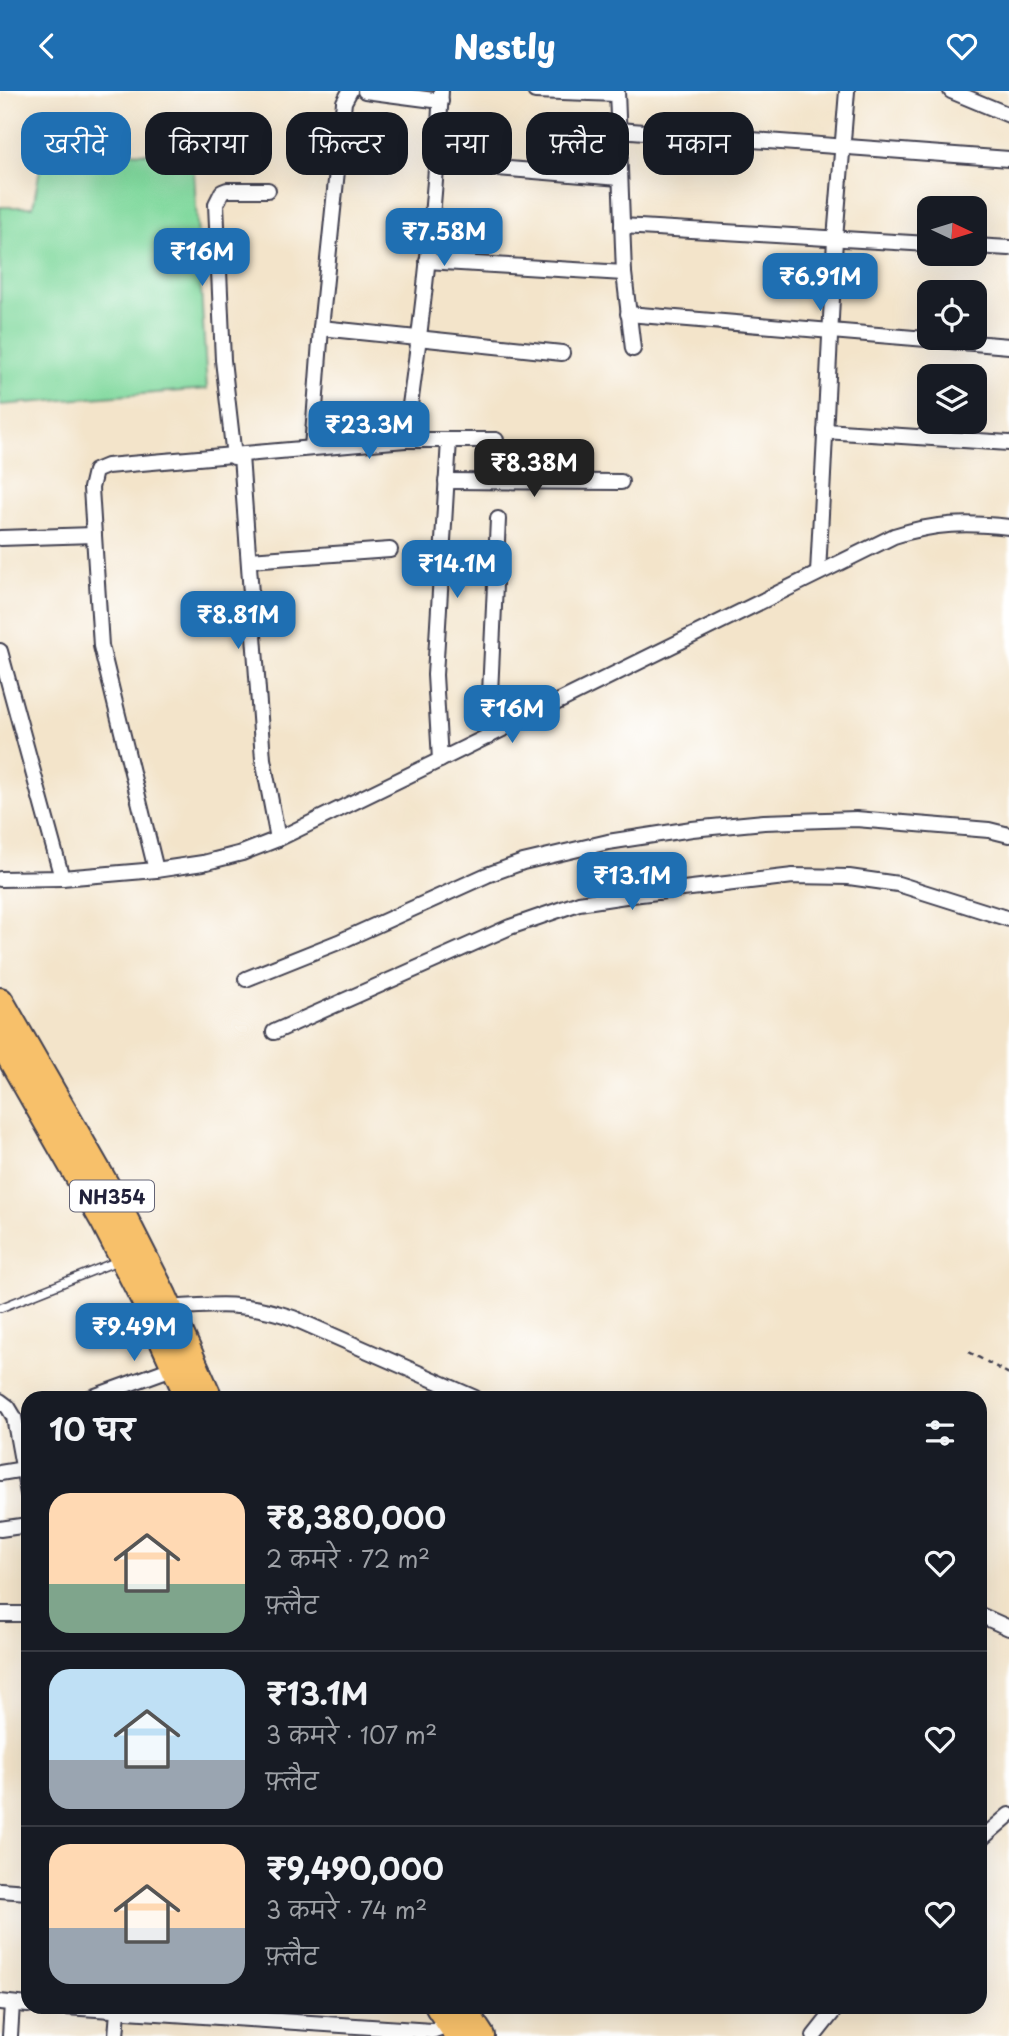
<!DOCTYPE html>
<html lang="hi">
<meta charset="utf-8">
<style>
:root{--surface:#171b24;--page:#20242c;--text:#f1f3f6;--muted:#9ea1a6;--line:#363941;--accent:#1f6fb2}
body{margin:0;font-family:"Playpen Sans","Playpen Sans Deva",sans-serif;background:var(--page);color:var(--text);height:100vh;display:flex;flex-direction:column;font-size:26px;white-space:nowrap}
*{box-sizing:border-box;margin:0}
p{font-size:23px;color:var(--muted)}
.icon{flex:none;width:38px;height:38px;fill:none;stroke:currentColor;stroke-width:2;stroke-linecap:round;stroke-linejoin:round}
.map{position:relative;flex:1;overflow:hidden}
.drawer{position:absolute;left:21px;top:1300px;width:966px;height:623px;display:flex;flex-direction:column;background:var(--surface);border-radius:21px;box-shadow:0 7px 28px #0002}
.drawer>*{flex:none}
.top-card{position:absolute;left:21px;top:21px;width:968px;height:63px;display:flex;gap:14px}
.needle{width:46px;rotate:94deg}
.tools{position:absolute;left:917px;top:105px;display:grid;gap:14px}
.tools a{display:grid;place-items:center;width:70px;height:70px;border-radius:14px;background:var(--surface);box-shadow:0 7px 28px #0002;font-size:35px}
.price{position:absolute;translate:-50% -60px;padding:0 16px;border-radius:14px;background:var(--accent);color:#fff;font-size:23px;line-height:46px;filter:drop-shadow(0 2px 4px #0008)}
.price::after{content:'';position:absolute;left:50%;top:42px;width:21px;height:16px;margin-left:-10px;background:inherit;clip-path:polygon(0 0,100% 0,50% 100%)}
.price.on{background:#222;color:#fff}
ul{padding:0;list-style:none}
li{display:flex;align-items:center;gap:21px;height:175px;padding:0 28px}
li+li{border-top:2px solid var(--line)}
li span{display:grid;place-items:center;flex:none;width:196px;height:140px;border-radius:21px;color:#555}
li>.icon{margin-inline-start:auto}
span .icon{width:84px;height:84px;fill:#fffc;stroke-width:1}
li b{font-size:30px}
h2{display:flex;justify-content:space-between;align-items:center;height:84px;padding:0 28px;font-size:30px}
.pill{padding:0 24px;border-radius:21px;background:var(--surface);box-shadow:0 7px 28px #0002;font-size:24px;line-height:63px}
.pill.on{background:var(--accent);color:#fff}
header{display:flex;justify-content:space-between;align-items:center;height:91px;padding:0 28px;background:var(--accent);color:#fff;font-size:32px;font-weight:800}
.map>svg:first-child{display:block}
</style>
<header><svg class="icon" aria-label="back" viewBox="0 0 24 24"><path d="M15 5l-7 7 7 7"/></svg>Nestly<svg class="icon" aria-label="heart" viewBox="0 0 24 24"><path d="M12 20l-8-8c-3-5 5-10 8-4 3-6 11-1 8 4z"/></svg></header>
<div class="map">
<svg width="1009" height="1945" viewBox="0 0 1009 1945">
<rect width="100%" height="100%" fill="#fff"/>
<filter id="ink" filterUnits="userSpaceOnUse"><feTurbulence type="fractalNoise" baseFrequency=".0143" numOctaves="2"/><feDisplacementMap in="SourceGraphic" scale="14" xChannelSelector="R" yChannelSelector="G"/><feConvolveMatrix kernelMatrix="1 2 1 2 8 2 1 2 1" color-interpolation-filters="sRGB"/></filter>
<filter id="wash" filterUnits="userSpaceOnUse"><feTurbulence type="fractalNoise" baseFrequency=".00686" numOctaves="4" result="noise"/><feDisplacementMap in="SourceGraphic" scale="28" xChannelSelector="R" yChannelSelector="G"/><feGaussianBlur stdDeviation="1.57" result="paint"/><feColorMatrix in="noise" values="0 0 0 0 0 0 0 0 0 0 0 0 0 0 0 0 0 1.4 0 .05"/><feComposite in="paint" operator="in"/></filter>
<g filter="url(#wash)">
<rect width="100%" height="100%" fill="#f3e4ca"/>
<path fill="#81d99e" stroke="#527e6c" stroke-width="2" d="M 44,56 L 193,65 L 207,298 L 0,314 L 0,116 L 33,116 Z"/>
</g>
<g filter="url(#ink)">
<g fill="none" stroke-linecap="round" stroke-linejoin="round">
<g stroke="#413f50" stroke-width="10">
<path id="lane" d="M 0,1217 L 120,1169"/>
</g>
<g stroke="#413f50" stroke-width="18">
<g id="street">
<path d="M 365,0 L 441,10"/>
<path d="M 535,0 L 617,3"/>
<path d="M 617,0 L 624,182 L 633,258"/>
<path d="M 951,0 L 1009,24"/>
<path d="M 618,39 L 1009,68"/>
<path d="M 437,72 L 619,87"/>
<path d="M 622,135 L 929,153"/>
<path d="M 975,155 L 1009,157"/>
<path d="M 427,170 L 624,182"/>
<path d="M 628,223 L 1009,255"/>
<path d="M 321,237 L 562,262"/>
<path d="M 825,340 L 1009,352"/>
<path d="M 405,349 C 422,234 435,117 441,0"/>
<path d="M 312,357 L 321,237 L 344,11 L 350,0"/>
<path d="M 241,365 L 263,668 L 278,748"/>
<path d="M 234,366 L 223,269 L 216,113 L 222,101 L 227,99 L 268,99"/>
<path d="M 446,390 L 621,391"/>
<path d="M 0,447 L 94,444"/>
<path d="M 249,469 L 390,459"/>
<path d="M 818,482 L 835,148 L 847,0"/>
<path d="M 0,560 L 62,787"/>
<path d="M 488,646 L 498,428"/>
<path d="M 440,669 L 435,584 L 449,349"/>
<path d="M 156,779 L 101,555 L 91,397 L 95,380 L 107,375 L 405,349 L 496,349"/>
<path d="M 0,788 L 62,787 L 156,779 L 203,772 L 242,762 L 278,748 L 440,669 L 894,445 C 935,432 966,431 1009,436"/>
<path d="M 246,888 L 341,850 L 487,784 L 523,771 L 608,751 L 692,738 L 764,731 L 856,728 L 989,739 L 1009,744"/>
<path d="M 274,941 L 510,836 L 579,812 L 632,804 L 793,785 L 849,786 L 898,793 L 1009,828"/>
<path d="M 169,1217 C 218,1213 246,1211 293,1227 L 475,1307"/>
<path d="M 90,1307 L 178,1275"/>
<path d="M 0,1310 L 8,1316 L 14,1326 L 28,1403"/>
<path d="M 0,1382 L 24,1378"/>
<path d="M 0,1438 L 28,1434"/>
<path d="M 0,1523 L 28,1523"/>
<path d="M 980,1524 L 1009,1537"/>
<path d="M 980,1749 L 1009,1724"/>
<path d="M 0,1799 L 28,1801"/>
<path d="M 0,1911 L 28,1914"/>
<path d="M 66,1916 L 432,1940 L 454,1932"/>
<path d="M 10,1945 L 12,1913"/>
<path d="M 116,1945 L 118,1920"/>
<path d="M 814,1945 L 837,1916"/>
</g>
</g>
<g stroke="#413f50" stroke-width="30">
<g id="highway">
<path d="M 0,910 L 121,1121 L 163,1204 L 209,1307"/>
<path d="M 0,948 L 104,1130 L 146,1212 L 189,1307"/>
<path d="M 439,1916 L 459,1945"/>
<path d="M 462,1916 L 481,1945"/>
</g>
</g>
<path stroke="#413f50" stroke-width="2.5" stroke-dasharray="5 5" stroke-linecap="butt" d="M 969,1261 L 1009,1283"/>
<use href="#lane" stroke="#fff" stroke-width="7"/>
<use href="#street" stroke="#fff" stroke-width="14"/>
<use href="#highway" stroke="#f7c06b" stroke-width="26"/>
</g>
</g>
<g text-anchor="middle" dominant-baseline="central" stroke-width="5" stroke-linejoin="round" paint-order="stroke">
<rect fill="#fff" stroke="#646476" stroke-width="2" x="70" y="1089.5" width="84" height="31" rx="5"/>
<g font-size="19" font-weight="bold" fill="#22223b">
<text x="112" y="1105">NH354</text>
</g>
</g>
</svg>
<div class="tools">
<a><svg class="needle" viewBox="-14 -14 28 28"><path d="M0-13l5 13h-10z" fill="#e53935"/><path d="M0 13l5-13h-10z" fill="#9ea1a6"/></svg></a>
<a><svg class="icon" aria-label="locate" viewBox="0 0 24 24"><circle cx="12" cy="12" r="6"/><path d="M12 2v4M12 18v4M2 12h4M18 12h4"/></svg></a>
<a><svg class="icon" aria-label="layers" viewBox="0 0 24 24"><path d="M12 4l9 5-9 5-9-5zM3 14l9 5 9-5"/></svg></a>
</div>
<b class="price" style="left:444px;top:177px">₹7.58M</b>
<b class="price" style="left:202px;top:197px">₹16M</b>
<b class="price" style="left:820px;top:222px">₹6.91M</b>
<b class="price" style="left:369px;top:370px">₹23.3M</b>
<b class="price on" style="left:534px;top:408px">₹8.38M</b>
<b class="price" style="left:457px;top:509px">₹14.1M</b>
<b class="price" style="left:238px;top:560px">₹8.81M</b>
<b class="price" style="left:512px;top:654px">₹16M</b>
<b class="price" style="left:632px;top:821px">₹13.1M</b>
<b class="price" style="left:134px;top:1272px">₹9.49M</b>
<div class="top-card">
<a class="pill on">खरीदें</a>
<a class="pill">किराया</a>
<a class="pill">फ़िल्टर</a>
<a class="pill">नया</a>
<a class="pill">फ़्लैट</a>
<a class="pill">मकान</a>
</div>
<section class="drawer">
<h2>10 घर<svg class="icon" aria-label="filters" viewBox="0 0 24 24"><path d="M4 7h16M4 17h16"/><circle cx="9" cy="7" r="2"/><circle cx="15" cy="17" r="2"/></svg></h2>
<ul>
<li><span style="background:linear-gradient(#ffd9b3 65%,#7fa58c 0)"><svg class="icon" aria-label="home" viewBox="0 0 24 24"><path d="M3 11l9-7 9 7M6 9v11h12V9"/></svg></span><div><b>₹8,380,000</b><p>2 कमरे · 72 m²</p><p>फ़्लैट</p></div><svg class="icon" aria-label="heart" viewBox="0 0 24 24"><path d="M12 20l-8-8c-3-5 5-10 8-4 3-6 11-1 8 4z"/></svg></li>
<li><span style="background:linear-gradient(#bfe0f5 65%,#9aa5b1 0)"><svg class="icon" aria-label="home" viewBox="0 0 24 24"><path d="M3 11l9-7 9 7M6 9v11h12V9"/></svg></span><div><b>₹13.1M</b><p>3 कमरे · 107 m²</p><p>फ़्लैट</p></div><svg class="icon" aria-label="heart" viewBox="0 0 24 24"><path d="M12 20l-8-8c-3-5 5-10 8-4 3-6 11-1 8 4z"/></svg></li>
<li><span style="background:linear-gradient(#ffd9b3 60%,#9aa5b1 0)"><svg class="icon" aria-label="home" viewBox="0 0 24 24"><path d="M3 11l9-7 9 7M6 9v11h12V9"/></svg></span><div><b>₹9,490,000</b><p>3 कमरे · 74 m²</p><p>फ़्लैट</p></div><svg class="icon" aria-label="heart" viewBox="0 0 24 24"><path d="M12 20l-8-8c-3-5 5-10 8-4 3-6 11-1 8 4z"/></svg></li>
</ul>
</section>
</div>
